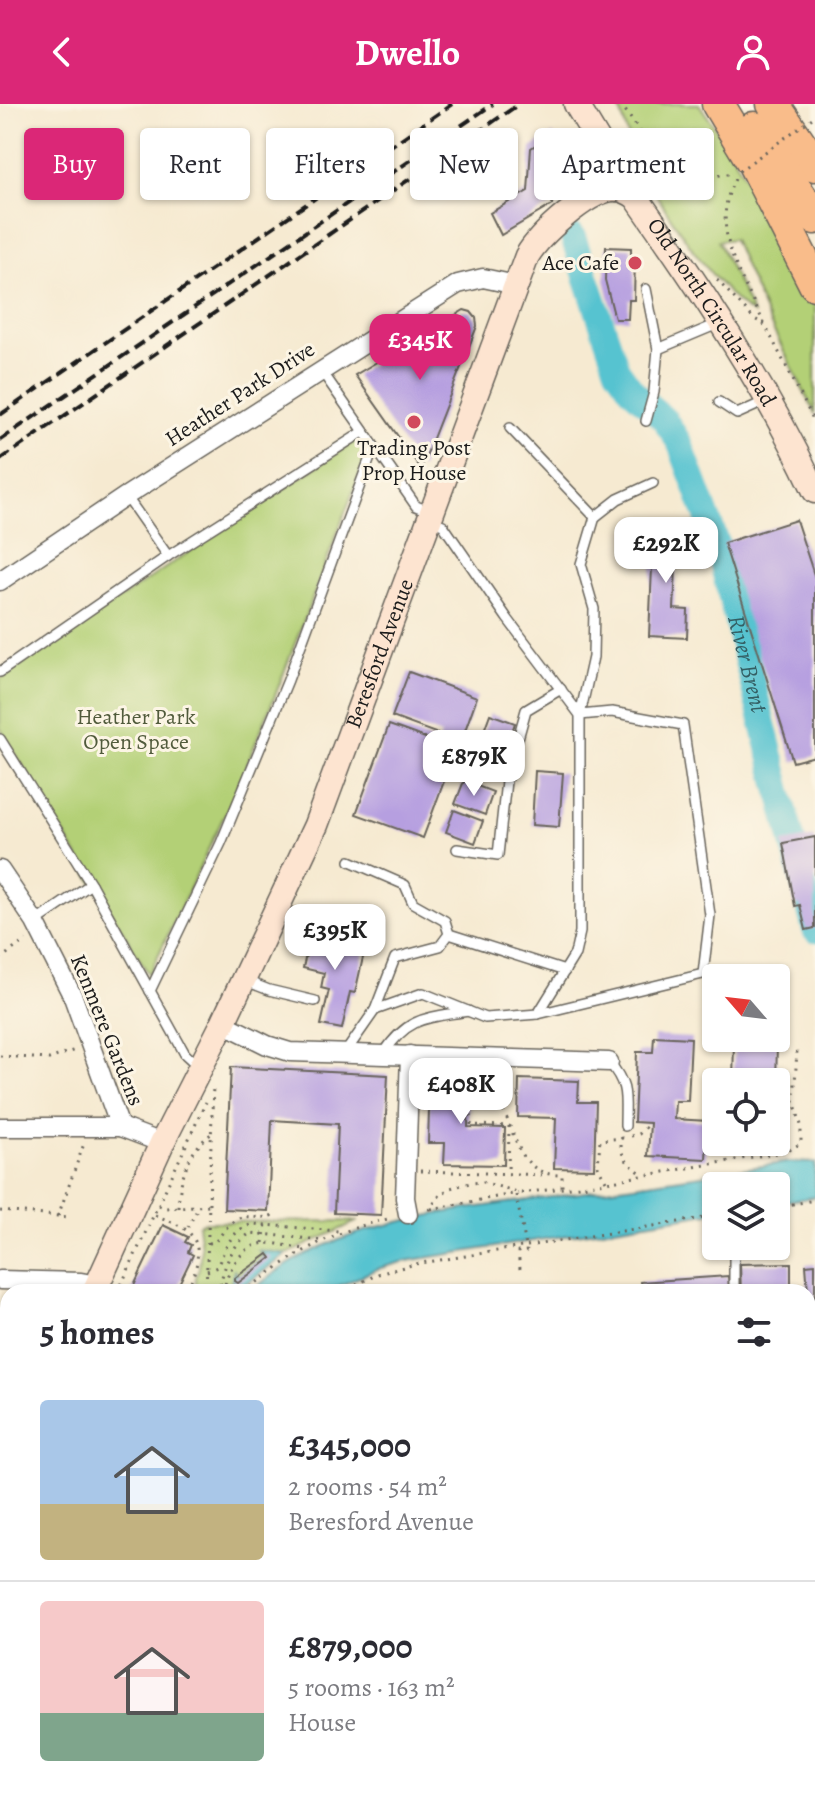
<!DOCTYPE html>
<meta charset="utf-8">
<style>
:root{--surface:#fff;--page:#f2f2f3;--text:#2b2b33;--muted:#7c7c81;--line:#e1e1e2;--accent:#db2777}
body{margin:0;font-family:Alegreya,serif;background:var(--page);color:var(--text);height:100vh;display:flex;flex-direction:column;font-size:30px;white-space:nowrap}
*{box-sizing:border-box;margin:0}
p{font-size:26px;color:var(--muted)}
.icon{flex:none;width:44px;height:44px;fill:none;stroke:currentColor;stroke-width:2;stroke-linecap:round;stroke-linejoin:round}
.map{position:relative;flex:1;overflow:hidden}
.sheet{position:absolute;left:0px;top:1180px;width:816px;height:514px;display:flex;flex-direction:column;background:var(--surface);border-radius:24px 24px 0 0;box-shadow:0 2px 6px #0004}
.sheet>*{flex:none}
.banner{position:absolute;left:24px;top:24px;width:768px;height:72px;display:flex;gap:16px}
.needle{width:52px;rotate:298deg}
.controls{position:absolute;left:702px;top:860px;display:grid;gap:16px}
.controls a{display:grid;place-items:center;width:88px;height:88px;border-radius:8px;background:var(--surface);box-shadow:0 2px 6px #0004;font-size:40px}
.price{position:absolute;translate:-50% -68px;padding:0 18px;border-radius:16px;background:#fff;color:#222;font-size:26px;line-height:52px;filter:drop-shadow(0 2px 4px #0008)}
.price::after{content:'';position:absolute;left:50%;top:48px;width:24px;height:18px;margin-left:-12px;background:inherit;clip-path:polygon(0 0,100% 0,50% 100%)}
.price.on{background:var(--accent);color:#fff}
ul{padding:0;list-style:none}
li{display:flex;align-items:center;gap:24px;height:200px;padding:0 40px}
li+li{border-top:2px solid var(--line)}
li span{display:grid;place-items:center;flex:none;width:224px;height:160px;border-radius:8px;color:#555}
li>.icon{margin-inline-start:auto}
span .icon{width:96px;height:96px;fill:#fffc;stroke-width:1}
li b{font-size:34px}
h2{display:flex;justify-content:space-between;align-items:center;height:96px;padding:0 40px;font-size:34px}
.pill{padding:0 28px;border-radius:8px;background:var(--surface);box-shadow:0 2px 6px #0004;font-size:28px;line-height:72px}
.pill.on{background:var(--accent);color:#fff}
header{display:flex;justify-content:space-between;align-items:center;height:104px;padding:0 40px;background:var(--accent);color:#fff;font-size:36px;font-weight:700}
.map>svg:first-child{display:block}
</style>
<header><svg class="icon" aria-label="back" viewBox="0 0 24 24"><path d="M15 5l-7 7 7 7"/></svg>Dwello<svg class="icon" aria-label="person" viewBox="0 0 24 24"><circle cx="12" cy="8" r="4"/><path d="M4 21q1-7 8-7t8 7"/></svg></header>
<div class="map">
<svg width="815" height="1693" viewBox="0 0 815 1693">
<rect width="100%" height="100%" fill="#fcf5e5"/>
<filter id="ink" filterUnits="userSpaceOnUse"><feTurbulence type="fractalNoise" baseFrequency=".0125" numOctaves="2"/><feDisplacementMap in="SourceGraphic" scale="16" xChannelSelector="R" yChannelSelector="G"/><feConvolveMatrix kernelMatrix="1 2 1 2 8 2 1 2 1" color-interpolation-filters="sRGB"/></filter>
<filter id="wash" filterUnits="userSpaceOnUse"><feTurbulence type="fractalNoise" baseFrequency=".006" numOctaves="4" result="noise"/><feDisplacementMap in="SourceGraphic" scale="32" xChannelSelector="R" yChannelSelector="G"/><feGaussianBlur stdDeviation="1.8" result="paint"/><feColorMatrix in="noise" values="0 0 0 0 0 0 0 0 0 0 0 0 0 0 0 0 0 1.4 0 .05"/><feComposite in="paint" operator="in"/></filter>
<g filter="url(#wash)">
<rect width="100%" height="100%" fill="#f6ead1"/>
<g fill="#b3d076" stroke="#687649" stroke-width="2">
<path d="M 618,0 L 699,0 L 724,36 L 815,195 L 815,310 L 766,211 L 733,135 L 718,137 L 753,210 C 720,192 651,89 636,53 C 629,36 624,17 618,0 Z"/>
<path d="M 359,334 L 369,346 L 275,592 L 235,689 L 149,871 L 0,624 L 0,575 Z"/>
<path d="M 358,1117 L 287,1150 L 235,1188 L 196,1188 L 195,1174 L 199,1164 L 201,1144 L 198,1121 L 205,1118 Z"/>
</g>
<g fill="#57c3d0" stroke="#3a7076" stroke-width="2">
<path d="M 789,1058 L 815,1059 L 815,1093 L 776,1099 L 776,1082 L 716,1082 L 716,1108 L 406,1157 L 377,1165 L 326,1188 L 251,1188 C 330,1114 470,1105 573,1090 C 645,1079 717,1068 789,1058 Z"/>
<path d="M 258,1146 L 287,1150 L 235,1188 L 229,1188 L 234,1166 L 238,1172 L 264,1152 Z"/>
</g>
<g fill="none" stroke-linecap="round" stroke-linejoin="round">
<path stroke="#57c3d0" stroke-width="26" id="s1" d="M 573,133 L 617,265 L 632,286 L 665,316 L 680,340 L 718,442 L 815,826"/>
</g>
<g id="blocks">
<g fill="#b69fe0">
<path d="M 553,30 L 558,38 L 552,101 L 501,131 L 490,109 L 528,87 L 531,44 Z"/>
<path d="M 606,143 L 631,144 L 631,153 L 635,153 L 634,196 L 629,196 L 628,215 L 615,215 L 605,176 Z"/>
<path d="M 464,206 L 471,208 L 476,214 L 477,222 L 421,365 L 355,271 Z"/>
<path d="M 796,416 L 815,474 L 815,652 L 793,658 L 724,439 Z"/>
<path d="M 654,418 L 678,419 L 674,505 L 688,506 L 687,534 L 649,532 Z"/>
<path d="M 409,568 L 477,593 L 459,643 L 439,636 L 441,631 L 392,613 Z"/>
<path d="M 490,610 L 515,619 L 497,669 L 472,660 Z"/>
<path d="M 389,621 L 456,645 L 423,734 L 356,710 Z"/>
<path d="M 535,667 L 563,669 L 559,723 L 532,721 Z"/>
<path d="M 464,677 L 493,688 L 485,711 L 455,700 Z"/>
<path d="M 454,706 L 483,717 L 475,739 L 446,728 Z"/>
<path d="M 815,733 L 815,824 L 806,826 L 800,801 L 795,802 L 783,739 Z"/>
<path d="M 311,828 L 366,840 L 355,889 L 350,888 L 342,925 L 321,921 L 329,886 L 321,884 L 324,869 L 303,864 Z"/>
<path d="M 654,932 L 691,934 L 688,997 L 675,997 L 674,1015 L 708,1017 L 706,1055 L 648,1052 L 650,1019 L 634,1018 L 637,948 L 653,948 Z"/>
<path d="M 734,938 L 777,940 L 776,978 L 733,978 Z"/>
<path d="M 231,963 L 388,971 L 381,1111 L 334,1109 L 338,1020 L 272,1016 L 268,1107 L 224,1105 Z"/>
<path d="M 430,972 L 469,973 L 468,1023 L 505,1024 L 504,1061 L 444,1060 L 445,1039 L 428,1039 Z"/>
<path d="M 519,975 L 579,977 L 578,998 L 596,998 L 594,1065 L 554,1064 L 556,1014 L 518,1013 Z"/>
<path d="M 163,1121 L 188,1133 L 185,1138 L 191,1141 L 188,1148 L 193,1151 L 175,1188 L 131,1188 Z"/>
<path d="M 268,1150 L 271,1154 L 238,1179 L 235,1177 L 235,1174 Z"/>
<path d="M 791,1159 L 791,1188 L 741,1188 L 740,1160 Z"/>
<path d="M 815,1160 L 815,1363 L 808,1364 L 808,1188 L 806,1161 Z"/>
<path d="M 728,1172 L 729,1188 L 641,1188 L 640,1178 Z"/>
<path d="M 8,1451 L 8,1504 L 0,1500 L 0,1468 Z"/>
<path d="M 0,1515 L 8,1519 L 8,1618 L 0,1616 Z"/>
<rect x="808" y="1526" width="7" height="91"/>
<path d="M 0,1634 L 8,1635 L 7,1693 L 0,1693 Z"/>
<path d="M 808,1661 L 815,1661 L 815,1693 L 740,1693 L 740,1686 L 808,1686 Z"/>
<rect x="87" y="1686" width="51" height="7"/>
<path d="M 151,1686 L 231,1686 L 232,1693 L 151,1693 Z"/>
<rect x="235" y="1686" width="174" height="7"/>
<rect x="473" y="1686" width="22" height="7"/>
<rect x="499" y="1686" width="81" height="7"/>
<rect x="610" y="1686" width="54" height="7"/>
<path d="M 668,1686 L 723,1686 L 724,1693 L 668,1693 Z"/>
</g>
</g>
</g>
<g filter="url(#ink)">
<use href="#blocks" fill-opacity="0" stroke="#68645b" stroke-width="2"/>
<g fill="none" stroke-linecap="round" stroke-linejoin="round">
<g stroke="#68645b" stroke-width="12">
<g id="lane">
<path d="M 646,185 L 658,245 L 720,219"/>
<path d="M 321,266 L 416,402 L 431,408"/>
<path d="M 719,298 L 737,310 L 766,297"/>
<path d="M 646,317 L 654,288 L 658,245"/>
<path d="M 510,324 L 595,413"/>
<path d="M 126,392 L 168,452"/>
<path d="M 430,416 L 443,421 L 507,514 L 580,611 L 580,828 L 575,850 L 538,910"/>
<path d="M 0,568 L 168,452 L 363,328"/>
<path d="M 0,635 L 91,780 L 185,950 L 198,962"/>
<path d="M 457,745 L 498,751 L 506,677 L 526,606 L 561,585"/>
<path d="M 35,818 L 91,780"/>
<path d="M 449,830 L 565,867"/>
<path d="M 246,877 L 269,886 L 315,897"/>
<path d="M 150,887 L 221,739 L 288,576 L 374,343"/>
<path d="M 375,906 L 423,889 L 485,914 L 538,910 L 703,870 L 710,811 L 683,621 L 612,608 L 580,611 L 593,553 L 594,505 L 581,460 L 595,413 L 618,395 L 653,379"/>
<path d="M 345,949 L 375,906 L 395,854 L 440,842 L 449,830 L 445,817 L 413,799 L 405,781 L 350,757"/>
<path d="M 384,949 C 408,912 428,914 468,907"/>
<path d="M 609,958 C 629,982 625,992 625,1022"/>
<path d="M 734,1142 L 734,1188"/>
<path d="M 144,1686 L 144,1693"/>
<path d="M 465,1693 L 465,1686"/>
<path d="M 594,1693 L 594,1686"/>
</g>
</g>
<g stroke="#68645b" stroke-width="21">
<g id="street">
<path d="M 0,477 L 126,392 L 458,180 L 483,174 L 516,181"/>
<path d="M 0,766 L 35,818 L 73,893 L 120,1023"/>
<path d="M 223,919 L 267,941 L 290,948 L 609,958"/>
<path d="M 0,1023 L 120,1023 L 162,1039"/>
<path d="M 408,1110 L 405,1094 L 410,951"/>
<path d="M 0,1176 L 81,1178 L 97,1181"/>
<path d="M 0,1331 L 8,1330"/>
<path d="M 808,1405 L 815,1405"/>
<path d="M 808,1645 L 815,1645"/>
</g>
</g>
<g stroke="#68645b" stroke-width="27">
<g id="secondary">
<path d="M 576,0 L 605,48 L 616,85"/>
<path id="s2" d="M 94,1188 L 162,1039 L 223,919 L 316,721 L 527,152 C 540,130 586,89 612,85 C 621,84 629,88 636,93 C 702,187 766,282 815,387"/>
<path d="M 0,1397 L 8,1380"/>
</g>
</g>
<g stroke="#68645b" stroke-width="35">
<g id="highway">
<path d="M 718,0 L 754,60 L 815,180"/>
<path d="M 773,0 L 815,61"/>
<path d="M 754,24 L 815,114"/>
</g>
</g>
<g stroke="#68645b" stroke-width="3" stroke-dasharray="2 6" stroke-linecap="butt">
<path d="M 621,0 C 649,42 675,82 732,69"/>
<path d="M 624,42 L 643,63 L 649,78"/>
<path d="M 735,75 C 708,126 743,175 765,221"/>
<path d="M 572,81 L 585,64 L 583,50"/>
<path d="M 717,176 L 753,214 L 765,221 L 815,319"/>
<path d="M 0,855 L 26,836"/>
<path d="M 0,952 L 49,955 L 75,946"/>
<path d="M 472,971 C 481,980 492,988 499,999 C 517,1027 516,1072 562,1071 L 562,1084"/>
<path d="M 472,971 L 471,1021 L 509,1022 L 508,1070"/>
<path d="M 631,1032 L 639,1030 L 650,1019"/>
<path d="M 622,1033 C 618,1051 627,1059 641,1069"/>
<path d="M 420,1067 L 548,1071"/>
<path d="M 606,1077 L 598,1063 L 600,1036 L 624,1034"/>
<path d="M 159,1101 L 165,1104 L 210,1101"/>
<path d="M 178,1103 C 180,1075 187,1048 211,1030"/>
<path d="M 776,1103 L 815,1096"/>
<path d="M 431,1105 L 518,1089"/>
<path d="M 429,1106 L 440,1091 L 450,1084 L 470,1079 L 483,1078 L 521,1089 L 588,1081 L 788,1047 L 801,1039 L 801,1021 L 794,997 L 797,946"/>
<path d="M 0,1107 L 69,1113"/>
<path d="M 155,1111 C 178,1121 201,1126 197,1157 C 196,1167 190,1177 188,1188"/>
<path d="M 58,1112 L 85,1037"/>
<path d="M 188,1123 L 199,1102"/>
<path d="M 209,1139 L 215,1138 C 222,1130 229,1118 239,1114 C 253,1110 262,1118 277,1109"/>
<path d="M 263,1139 L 266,1120"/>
<path d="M 520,1165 L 518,1148 L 527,1147"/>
<path d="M 207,1167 L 217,1163 C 226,1143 231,1125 254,1120 L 338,1127"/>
<path d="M 118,1188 L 206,998"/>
<path d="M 206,1188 L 213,981"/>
<path d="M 218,1188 C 224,1165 229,1142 251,1129 L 320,1136"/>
<path d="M 224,1188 C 225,1170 240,1144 260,1140 C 272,1137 291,1143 304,1145"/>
<path d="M 244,1188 C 296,1149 328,1128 392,1114"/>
<path d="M 342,1188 L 378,1170 L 415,1160 L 716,1112"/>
<path d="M 0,1268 L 8,1268"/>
<path d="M 51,1693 L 52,1686"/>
<path d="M 59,1693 L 59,1686"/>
</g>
<use href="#lane" stroke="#fff" stroke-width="9"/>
<use href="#street" stroke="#fff" stroke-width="18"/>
<use href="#secondary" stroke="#fde4d0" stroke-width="24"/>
<use href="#highway" stroke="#f9bc8a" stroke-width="32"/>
<g stroke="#1c1c1c" stroke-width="4" stroke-dasharray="12 6" stroke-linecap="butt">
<path d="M 0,311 L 452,0"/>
<path d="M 0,336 L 493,0"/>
<path d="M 0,356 L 519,0"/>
</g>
<g stroke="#68645b" stroke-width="3" stroke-dasharray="2 6" stroke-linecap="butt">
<path d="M 739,67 L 815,12"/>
<path d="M 516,1091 L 527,1147"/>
</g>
</g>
</g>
<g fill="#d1495b" stroke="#fcf5e5" stroke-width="3">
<circle cx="635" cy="159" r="8"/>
<circle cx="414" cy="318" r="8"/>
</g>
<g text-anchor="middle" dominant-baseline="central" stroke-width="6" stroke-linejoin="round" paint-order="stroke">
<g font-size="22" fill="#1c1c1c" stroke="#fcf5e5" text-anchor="end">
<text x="619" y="159">Ace Cafe</text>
<text x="414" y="344" text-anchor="middle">Trading Post<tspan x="414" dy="25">Prop House</tspan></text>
</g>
<g font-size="22" fill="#1c1c1c" stroke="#fcf5e5">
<text stroke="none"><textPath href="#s2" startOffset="1398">Old North Circular Road</textPath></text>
<text transform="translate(240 290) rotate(-33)">Heather Park Drive</text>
<text stroke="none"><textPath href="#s2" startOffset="700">Beresford Avenue</textPath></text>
<text transform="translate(107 926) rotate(68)">Kenmere Gardens</text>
</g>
<g font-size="22" fill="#515b3c" stroke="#fcf5e5">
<text x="136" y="613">Heather Park<tspan x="136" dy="25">Open Space</tspan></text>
</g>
<g font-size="24" font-style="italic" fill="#345f64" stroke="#fcf5e5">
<text stroke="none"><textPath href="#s1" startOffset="468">River Brent</textPath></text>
</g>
</g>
</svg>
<div class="controls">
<a><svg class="needle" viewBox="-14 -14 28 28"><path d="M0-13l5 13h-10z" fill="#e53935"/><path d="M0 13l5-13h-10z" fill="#7c7c81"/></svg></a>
<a><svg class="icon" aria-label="locate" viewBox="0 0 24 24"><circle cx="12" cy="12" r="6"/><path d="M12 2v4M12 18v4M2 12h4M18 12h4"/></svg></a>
<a><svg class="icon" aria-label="layers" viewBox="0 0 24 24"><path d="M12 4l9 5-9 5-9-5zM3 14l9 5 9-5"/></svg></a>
</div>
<b class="price on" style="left:420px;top:278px">£345K</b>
<b class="price" style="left:666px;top:481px">£292K</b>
<b class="price" style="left:474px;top:694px">£879K</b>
<b class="price" style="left:335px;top:868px">£395K</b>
<b class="price" style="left:461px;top:1022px">£408K</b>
<div class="banner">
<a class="pill on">Buy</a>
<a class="pill">Rent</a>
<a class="pill">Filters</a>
<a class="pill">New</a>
<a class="pill">Apartment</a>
</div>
<section class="sheet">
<h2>5 homes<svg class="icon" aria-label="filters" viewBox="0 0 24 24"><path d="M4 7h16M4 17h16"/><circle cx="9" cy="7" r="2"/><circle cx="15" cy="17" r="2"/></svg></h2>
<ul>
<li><span style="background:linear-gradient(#a9c7e8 65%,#c2b280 0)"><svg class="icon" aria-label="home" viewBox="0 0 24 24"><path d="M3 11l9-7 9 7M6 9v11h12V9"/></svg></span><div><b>£345,000</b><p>2 rooms · 54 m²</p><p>Beresford Avenue</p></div></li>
<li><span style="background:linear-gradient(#f6c9c9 70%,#7fa58c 0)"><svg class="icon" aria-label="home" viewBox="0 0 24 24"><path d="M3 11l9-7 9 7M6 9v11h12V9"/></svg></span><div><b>£879,000</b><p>5 rooms · 163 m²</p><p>House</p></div></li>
</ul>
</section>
</div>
